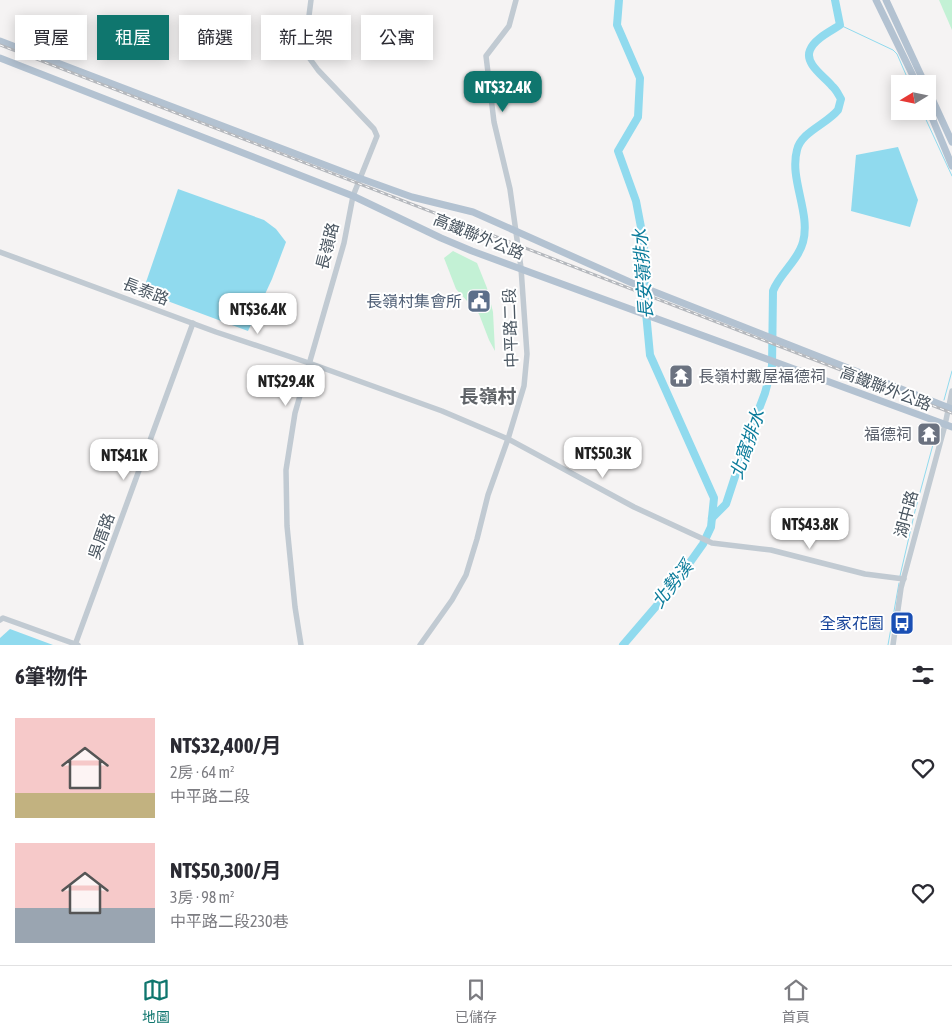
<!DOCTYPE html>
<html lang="zh-TW">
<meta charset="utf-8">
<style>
:root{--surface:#fff;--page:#f2f2f3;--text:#2b2b33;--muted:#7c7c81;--line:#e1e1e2;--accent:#0f766e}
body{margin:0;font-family:"Asap Condensed","Noto Sans TC",sans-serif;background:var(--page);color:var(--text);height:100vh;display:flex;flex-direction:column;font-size:19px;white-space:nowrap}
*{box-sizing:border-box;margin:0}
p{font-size:16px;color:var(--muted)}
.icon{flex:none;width:28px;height:28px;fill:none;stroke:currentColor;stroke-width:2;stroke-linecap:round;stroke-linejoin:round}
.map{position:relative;height:645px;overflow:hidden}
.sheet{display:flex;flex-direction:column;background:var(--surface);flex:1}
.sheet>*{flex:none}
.top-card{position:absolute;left:15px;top:15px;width:500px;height:45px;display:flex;gap:10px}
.needle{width:32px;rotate:260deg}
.fabs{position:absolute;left:891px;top:75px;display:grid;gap:10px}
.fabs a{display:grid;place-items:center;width:45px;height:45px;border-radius:0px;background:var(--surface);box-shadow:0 2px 12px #0003;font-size:25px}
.price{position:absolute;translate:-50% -42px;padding:0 11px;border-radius:10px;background:#fff;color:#222;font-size:16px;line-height:32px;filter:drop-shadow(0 1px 2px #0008)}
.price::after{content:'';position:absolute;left:50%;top:30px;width:15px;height:11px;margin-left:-8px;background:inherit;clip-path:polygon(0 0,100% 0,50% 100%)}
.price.active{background:var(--accent);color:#fff}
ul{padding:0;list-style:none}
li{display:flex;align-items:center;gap:15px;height:125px;padding:0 15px}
li span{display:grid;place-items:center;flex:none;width:140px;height:100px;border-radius:0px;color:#555}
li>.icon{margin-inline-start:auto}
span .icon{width:60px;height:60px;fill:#fffc;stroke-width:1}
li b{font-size:21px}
h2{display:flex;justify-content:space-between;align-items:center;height:60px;padding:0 15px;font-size:21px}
.tag{padding:0 18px;border-radius:0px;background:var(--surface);box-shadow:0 2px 12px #0003;font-size:18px;line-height:45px}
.tag.active{background:var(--accent);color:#fff}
.tab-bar{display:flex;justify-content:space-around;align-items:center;height:70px;border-top:1px solid var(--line);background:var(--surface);font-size:14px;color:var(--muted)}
.tab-bar a{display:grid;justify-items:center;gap:2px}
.tab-bar .active{color:var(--accent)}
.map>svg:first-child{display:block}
</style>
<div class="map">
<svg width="952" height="645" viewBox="0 0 952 645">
<rect width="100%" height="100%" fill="#f5f3f3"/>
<g fill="#c3f1d5">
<path d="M 939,0 L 952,0 L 952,30 Z"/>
<path d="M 453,251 L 477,263 L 487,288 L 493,312 L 495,351 L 489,340 L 479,314 L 456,289 L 444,258 Z"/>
</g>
<g fill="#90daee">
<path d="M 898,147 L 918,200 L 910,227 L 851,211 L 856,155 Z"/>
<path d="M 178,189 L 264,220 L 276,229 L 286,242 L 272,279 L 248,331 L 146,293 L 145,285 Z"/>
<path d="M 10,629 L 53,645 L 0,645 L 0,638 Z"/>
</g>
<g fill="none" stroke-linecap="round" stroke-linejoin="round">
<g stroke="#90daee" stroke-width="1">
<path d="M 840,25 L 893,50 L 897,54 L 910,84"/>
<path d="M 922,111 L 952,176"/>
<path d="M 944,400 L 952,371"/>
<path d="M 900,576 L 915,511 L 938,426"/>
<path d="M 888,645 L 899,583"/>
</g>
<g stroke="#90daee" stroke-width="8">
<path d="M 619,0 L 617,25 L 640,78 L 638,117 L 618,151 L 636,201 L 644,243 L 645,302 L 650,355 L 714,498 L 711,527 L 703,544 L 671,589 L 623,645"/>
<path d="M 712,518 L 726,504 L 745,446 L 765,393 L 772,366 L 773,291 C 780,273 798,261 803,242 C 811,213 789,179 797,150 C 801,132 827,124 838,110 C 839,107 840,102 841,99 C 838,94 836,89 832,86 C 825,77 804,64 810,50 C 814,39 831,31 840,25 L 835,0"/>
</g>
<g stroke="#c1cad2" stroke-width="5.5">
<path d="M 0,252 L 216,332 L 309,363 L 442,411 L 508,439 L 634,507 L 712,543 L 771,550 L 865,574 L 904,579"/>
<path d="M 0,620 L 3,618 L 78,645"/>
<path d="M 75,645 L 193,323"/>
<path d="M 301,645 L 295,607 L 287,526 L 286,470 L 295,413 L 344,243 L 353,196 L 377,136 L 374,129 L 318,70 L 310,59 L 305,47 L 311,0"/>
<path d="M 420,645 L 452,600 L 466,575 L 477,539 L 488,495 L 508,439 L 524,386 L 527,354 L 521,268 L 510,189 L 494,122 L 486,56 L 509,26 L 516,0"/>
<path d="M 893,645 L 901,588 L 945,425 L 952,391"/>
</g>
<g stroke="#b3c2d1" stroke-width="7">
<path d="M 876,0 L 917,84"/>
<path d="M 886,0 L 925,84"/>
<path d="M 0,41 L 359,178 L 412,197 L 473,212 L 632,283 L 952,409"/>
<path d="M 0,58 L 353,196 L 441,238 L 472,251 L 952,427"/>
<path d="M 928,90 L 952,142"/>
<path d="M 928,108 L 952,166"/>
</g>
<g stroke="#b5b8bd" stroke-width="3">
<path id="rail" d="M 0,45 L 952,413"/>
</g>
<use href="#rail" stroke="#fff" stroke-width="1" stroke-dasharray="4" stroke-linecap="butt"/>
</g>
<defs>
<g id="civic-square" transform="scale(1.25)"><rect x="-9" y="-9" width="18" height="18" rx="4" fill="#5c6f8a" stroke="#fff"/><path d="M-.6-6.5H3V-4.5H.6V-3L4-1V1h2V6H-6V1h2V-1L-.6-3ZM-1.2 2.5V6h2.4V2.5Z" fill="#fff"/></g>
<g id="temple-square" transform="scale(1.25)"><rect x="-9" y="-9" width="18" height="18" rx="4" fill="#6b7280" stroke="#fff"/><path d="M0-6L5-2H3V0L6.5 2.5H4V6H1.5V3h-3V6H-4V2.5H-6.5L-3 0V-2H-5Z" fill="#fff"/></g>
<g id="bus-square" transform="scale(1.25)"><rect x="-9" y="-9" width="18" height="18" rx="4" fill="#1a4fb4" stroke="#fff"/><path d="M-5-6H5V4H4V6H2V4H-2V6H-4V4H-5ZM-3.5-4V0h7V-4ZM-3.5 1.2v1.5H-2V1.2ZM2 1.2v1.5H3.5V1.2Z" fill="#fff"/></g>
</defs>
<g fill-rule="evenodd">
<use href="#civic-square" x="479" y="301"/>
<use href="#temple-square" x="681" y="376"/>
<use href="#temple-square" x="929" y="434"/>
<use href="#bus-square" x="902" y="623"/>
</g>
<g text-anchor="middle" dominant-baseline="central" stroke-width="4" stroke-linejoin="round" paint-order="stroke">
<g font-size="16" fill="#4a5661" stroke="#fff">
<text transform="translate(479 236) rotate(22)">高鐵聯外公路</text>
<text transform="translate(327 246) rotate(-76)">長嶺路</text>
<text transform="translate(146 291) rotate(21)">長泰路</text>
<text transform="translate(510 328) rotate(-92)">中平路二段</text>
<text transform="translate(886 388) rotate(21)">高鐵聯外公路</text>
<text transform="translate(906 514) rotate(-75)">湖中路</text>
<text transform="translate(101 536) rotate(-70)">吳厝路</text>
</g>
<g font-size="16" fill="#4e5e75" stroke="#fff" text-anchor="end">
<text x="462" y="301">長嶺村集會所</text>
</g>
<g font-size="16" fill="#5b616d" stroke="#fff" text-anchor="start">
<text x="698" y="376">長嶺村戴屋福德祠</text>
<text x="912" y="434" text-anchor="end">福德祠</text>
</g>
<g font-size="16" fill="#164399" stroke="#fff" text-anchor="end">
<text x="884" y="623">全家花園</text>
</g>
<g font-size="18" font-style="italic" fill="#0c7c9b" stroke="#fff">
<text transform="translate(643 274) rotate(-94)">長安嶺排水</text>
<text transform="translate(747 444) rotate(-71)">北窩排水</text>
<text transform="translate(672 584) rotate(-52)">北勢溪</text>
</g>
<g font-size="19" font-weight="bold" fill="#5f6368" stroke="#fff">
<text x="488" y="396">長嶺村</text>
</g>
</g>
</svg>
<div class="fabs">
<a><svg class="needle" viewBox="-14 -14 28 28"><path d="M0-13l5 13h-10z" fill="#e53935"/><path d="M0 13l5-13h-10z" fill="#7c7c81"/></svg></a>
</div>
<b class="price active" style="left:503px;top:113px">NT$32.4K</b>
<b class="price" style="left:258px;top:335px">NT$36.4K</b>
<b class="price" style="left:286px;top:407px">NT$29.4K</b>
<b class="price" style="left:603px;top:479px">NT$50.3K</b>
<b class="price" style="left:124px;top:481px">NT$41K</b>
<b class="price" style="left:810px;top:550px">NT$43.8K</b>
<div class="top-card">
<a class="tag">買屋</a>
<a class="tag active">租屋</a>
<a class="tag">篩選</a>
<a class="tag">新上架</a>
<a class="tag">公寓</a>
</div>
</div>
<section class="sheet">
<h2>6筆物件<svg class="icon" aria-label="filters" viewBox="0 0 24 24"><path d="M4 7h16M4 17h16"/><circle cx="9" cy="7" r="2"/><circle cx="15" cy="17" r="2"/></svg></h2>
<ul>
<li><span style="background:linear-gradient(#f6c9c9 75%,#c2b280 0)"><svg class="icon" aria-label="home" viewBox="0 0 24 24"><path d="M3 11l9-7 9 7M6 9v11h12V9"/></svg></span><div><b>NT$32,400/月</b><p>2房 · 64 m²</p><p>中平路二段</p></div><svg class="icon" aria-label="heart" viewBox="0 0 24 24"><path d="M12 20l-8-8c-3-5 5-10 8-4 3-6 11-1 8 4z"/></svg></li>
<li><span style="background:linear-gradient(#f6c9c9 65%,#9aa5b1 0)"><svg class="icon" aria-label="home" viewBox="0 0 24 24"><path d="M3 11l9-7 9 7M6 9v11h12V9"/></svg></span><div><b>NT$50,300/月</b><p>3房 · 98 m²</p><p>中平路二段230巷</p></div><svg class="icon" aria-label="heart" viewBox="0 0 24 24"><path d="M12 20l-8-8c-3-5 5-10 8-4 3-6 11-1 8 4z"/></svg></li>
</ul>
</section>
<nav class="tab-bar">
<a class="active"><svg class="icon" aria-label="map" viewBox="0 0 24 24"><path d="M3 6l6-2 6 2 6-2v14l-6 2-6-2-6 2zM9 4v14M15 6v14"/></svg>地圖</a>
<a><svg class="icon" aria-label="saved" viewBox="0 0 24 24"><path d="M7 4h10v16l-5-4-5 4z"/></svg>已儲存</a>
<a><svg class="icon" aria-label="home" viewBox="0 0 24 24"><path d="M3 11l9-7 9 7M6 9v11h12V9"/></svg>首頁</a>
</nav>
